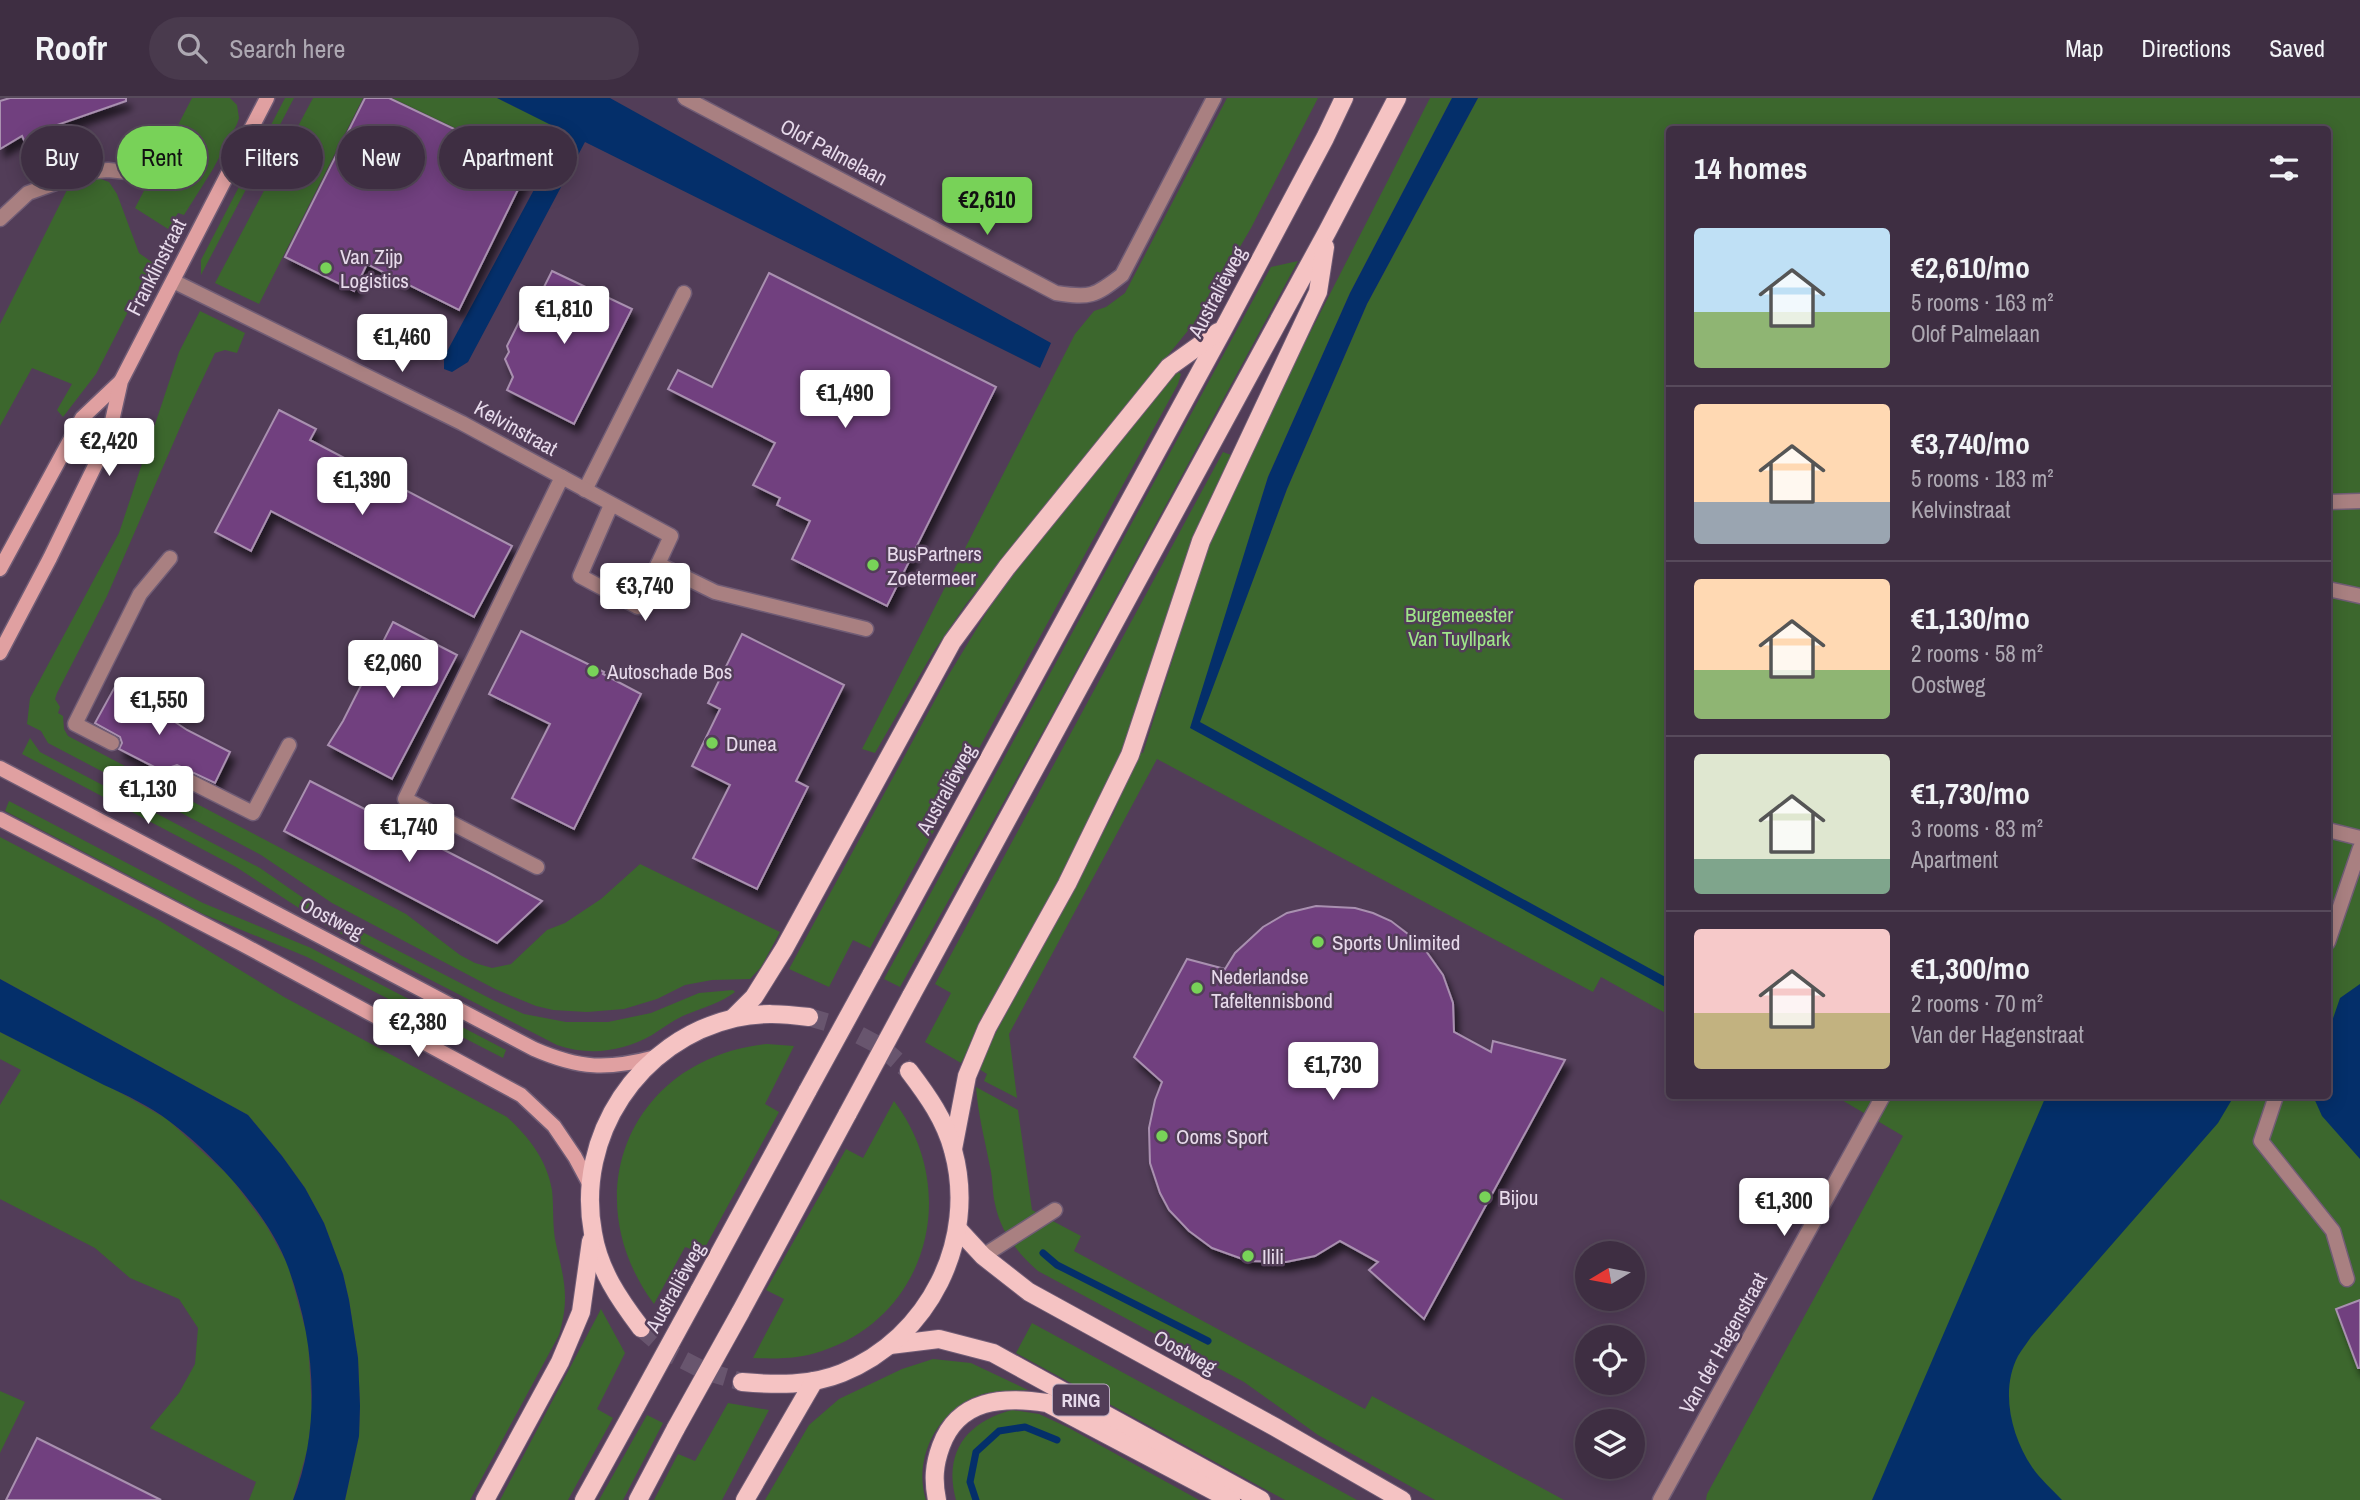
<!DOCTYPE html>
<meta charset="utf-8">
<style>
:root{--surface:#3e2e42;--page:#493a4d;--text:#f1f3f6;--muted:#ada8b2;--line:#574a5b;--accent:#78d258}
body{margin:0;font-family:"Archivo Narrow",sans-serif;background:var(--page);color:var(--text);height:100vh;display:flex;flex-direction:column;font-size:26px;white-space:nowrap}
*{box-sizing:border-box;margin:0}
p{font-size:23px;color:var(--muted)}
.icon{flex:none;width:38px;height:38px;fill:none;stroke:currentColor;stroke-width:2;stroke-linecap:round;stroke-linejoin:round}
.map{position:relative;flex:1;overflow:hidden}
.side{position:absolute;left:1666px;top:28px;width:665px;height:973px;display:flex;flex-direction:column;background:var(--surface);border-radius:7px;box-shadow:0 4px 18px #0003,0 0 0 2px var(--line)}
.side>*{flex:none}
.hud{position:absolute;left:21px;top:28px;width:665px;height:63px;display:flex;gap:14px}
.needle{width:46px;rotate:260deg}
.tools{position:absolute;left:1575px;top:1143px;display:grid;gap:14px}
.tools a{display:grid;place-items:center;width:70px;height:70px;border-radius:50%;background:var(--surface);box-shadow:0 4px 18px #0003,0 0 0 2px var(--line);font-size:35px}
.price{position:absolute;translate:-50% -60px;padding:0 16px;border-radius:7px;background:#fff;color:#222;font-size:23px;line-height:46px;filter:drop-shadow(0 2px 4px #0008)}
.price::after{content:'';position:absolute;left:50%;top:42px;width:21px;height:16px;margin-left:-10px;background:inherit;clip-path:polygon(0 0,100% 0,50% 100%)}
.price.active{background:var(--accent);color:#111}
ul{padding:0;list-style:none}
li{display:flex;align-items:center;gap:21px;height:175px;padding:0 28px}
li+li{border-top:2px solid var(--line)}
li span{display:grid;place-items:center;flex:none;width:196px;height:140px;border-radius:7px;color:#555}
li>.icon{margin-inline-start:auto}
span .icon{width:84px;height:84px;fill:#fffc;stroke-width:1}
li b{font-size:30px}
h2{display:flex;justify-content:space-between;align-items:center;height:84px;padding:0 28px;font-size:30px}
.chip{padding:0 24px;border-radius:32px;background:var(--surface);box-shadow:0 4px 18px #0003,0 0 0 2px var(--line);font-size:24px;line-height:63px}
.chip.active{background:var(--accent);color:#111}
header{display:flex;align-items:center;gap:42px;box-sizing:border-box;height:98px;padding:0 35px;background:var(--surface);border-bottom:2px solid var(--line)}
header strong{font-size:33px}
nav{display:flex;gap:38px;margin-inline-start:auto;font-size:24px}
.search{width:490px;height:63px;background:var(--page);display:flex;align-items:center;gap:18px;box-sizing:border-box;padding:0 24px;border-radius:38px;color:var(--muted);font-size:26px}
.map>svg:first-child{display:block}
</style>
<header>
<strong>Roofr</strong>
<div class="search"><svg class="icon" aria-label="search" viewBox="0 0 24 24"><circle cx="10" cy="10" r="6"/><path d="M15 15l6 6"/></svg>Search here</div>
<nav><a>Map</a><a>Directions</a><a>Saved</a></nav>
</header>
<div class="map">
<svg width="2360" height="1402" viewBox="0 0 2360 1402">
<defs>
<filter id="shadow"><feDropShadow dx="4.5" dy="8" stdDeviation="3.5" flood-color="#0009"/></filter>
</defs>
<rect width="100%" height="100%" fill="#523d58"/>
<g fill="#3c672d">
<path d="M 192,0 L 230,0 L 237,7 L 239,20 L 237,26 L 213,71 L 184,117 L 178,115 L 168,131 L 135,110 Z"/>
<path d="M 285,0 L 294,0 L 201,177 L 201,162 Z"/>
<path d="M 313,0 L 363,0 L 259,206 L 215,185 Z"/>
<path d="M 392,0 L 497,0 L 565,33 L 543,72 Z"/>
<path d="M 1227,0 L 1318,0 L 1251,130 L 1199,219 L 966,506 L 932,556 L 875,655 L 862,651 L 1075,236 L 1094,213 L 1106,209 L 1125,195 Z"/>
<path d="M 1430,0 L 1452,0 L 1350,195 L 1268,379 L 1191,630 L 1199,624 L 1287,391 L 1367,206 L 1478,0 L 2360,0 L 2360,1402 L 1706,1402 L 1707,1396 L 1903,1038 L 1835,998 L 2328,998 L 2328,32 L 1670,32 L 1669,917 L 1601,879 L 1593,894 L 1157,661 L 1009,936 L 1017,1000 L 984,983 L 987,976 L 979,971 L 993,940 L 1113,716 L 1139,654 L 1143,655 L 1207,452 L 1261,331 Z"/>
<path d="M 98,80 L 109,84 L 117,96 L 139,155 L 153,165 L 96,276 L 63,319 L 57,312 L 72,286 L 32,270 L 0,328 L 0,226 L 68,90 Z"/>
<path d="M 1298,163 L 1050,621 L 900,889 L 884,881 L 1271,169 Z"/>
<path d="M 200,213 L 245,235 L 237,255 L 225,252 L 215,255 L 185,318 L 107,498 L 57,595 L 55,601 L 60,609 L 58,615 L 63,618 L 64,631 L 68,638 L 406,816 L 460,857 L 475,865 L 492,870 L 511,866 L 547,832 L 565,825 L 601,801 L 640,766 L 780,834 L 761,869 L 750,881 L 712,882 L 685,887 L 657,901 L 624,911 L 587,914 L 553,912 L 536,908 L 495,891 L 332,805 L 261,757 L 48,645 L 41,633 L 27,626 L 30,600 L 119,435 L 179,254 Z"/>
<path d="M 1177,273 L 1181,276 L 1178,286 L 870,850 L 853,842 L 829,889 L 789,871 L 948,578 L 988,512 L 1051,425 Z"/>
<path d="M 1223,354 L 1231,357 C 1213,396 1195,434 1181,474 C 1162,529 1149,586 1128,640 C 1082,753 1019,859 961,965 L 925,944 L 951,895 L 935,886 Z"/>
<path d="M 30,640 L 40,654 L 260,770 L 322,813 L 493,902 L 524,916 L 566,924 L 608,924 L 651,915 L 699,895 L 733,892 L 735,894 C 721,905 702,910 685,917 C 673,922 663,930 652,937 C 622,954 589,958 557,947 L 328,829 L 236,769 L 22,656 Z"/>
<path d="M 9,703 L 203,805 L 311,850 L 506,952 L 503,960 L 307,859 L 203,816 L 5,713 Z"/>
<path d="M 0,739 L 160,823 L 284,899 L 507,1019 C 529,1039 547,1062 552,1092 C 554,1110 552,1128 556,1146 C 564,1182 570,1199 559,1237 L 470,1402 L 345,1402 L 359,1338 L 360,1308 L 358,1260 L 349,1202 L 343,1176 L 324,1125 L 305,1090 L 282,1058 L 248,1017 L 0,881 Z"/>
<path d="M 0,934 L 121,995 L 167,1021 L 230,1079 L 266,1127 L 288,1167 L 308,1241 L 312,1314 L 308,1349 L 293,1402 L 249,1402 L 256,1384 L 150,1330 L 179,1295 L 195,1266 L 198,1230 L 179,1201 L 130,1180 L 95,1150 L 0,1101 L 0,1007 L 21,972 L 0,961 Z"/>
<path d="M 767,946 L 794,948 L 765,1006 L 779,1014 L 702,1155 L 685,1149 L 654,1206 C 573,1097 631,960 767,946 Z"/>
<path d="M 976,989 L 1018,1012 L 1032,1112 L 1081,1138 L 1074,1153 L 1365,1311 L 1372,1298 L 1564,1402 L 1435,1402 L 1318,1337 L 1244,1284 L 1038,1173 C 1017,1154 1001,1135 995,1106 C 992,1094 993,1081 990,1069 C 985,1042 978,1017 976,989 Z"/>
<path d="M 894,1003 C 961,1091 929,1217 822,1253 C 799,1261 776,1261 753,1260 L 784,1201 L 766,1192 L 846,1051 L 863,1060 Z"/>
<path d="M 601,1211 L 625,1255 L 597,1311 L 613,1320 L 568,1402 L 500,1402 Z"/>
<path d="M 1032,1225 L 1357,1402 L 1285,1402 L 1016,1255 Z"/>
<path d="M 933,1261 L 971,1265 L 1028,1292 C 1013,1294 998,1292 983,1296 C 940,1308 912,1359 926,1402 L 765,1402 L 809,1327 L 839,1301 L 902,1271 Z"/>
<path d="M 0,1293 L 25,1304 L 0,1355 Z"/>
<path d="M 728,1305 L 769,1312 L 722,1402 L 654,1402 L 678,1356 L 695,1363 Z"/>
<path d="M 1012,1312 L 1039,1316 L 1069,1330 L 1199,1402 L 956,1402 C 943,1355 966,1324 1012,1312 Z"/>
<path d="M 647,1317 L 663,1325 L 623,1402 L 599,1402 Z"/>
</g>
<g fill="#042f6a">
<path d="M 497,0 L 610,0 L 1051,245 L 1040,270 L 585,44 L 468,264 L 452,274 L 444,271 L 444,259 L 565,34 Z"/>
<path d="M 1452,0 L 1478,0 L 1367,206 L 1287,391 L 1200,624 L 1669,881 L 1669,891 L 1190,630 L 1268,379 L 1350,195 Z"/>
<path d="M 0,881 L 248,1017 L 282,1058 L 305,1090 L 324,1125 L 343,1176 L 349,1202 L 358,1260 L 360,1308 L 359,1338 L 345,1402 L 293,1402 C 322,1328 315,1242 288,1169 C 270,1117 212,1055 169,1023 C 150,1008 126,997 104,987 C 69,969 35,952 0,934 Z"/>
<path d="M 2360,886 L 2360,1061 L 2322,1018 L 2313,998 L 2328,998 L 2328,935 L 2340,900 Z"/>
<path d="M 2046,998 L 2234,998 L 2218,1025 L 2031,1239 C 2027,1245 2022,1251 2018,1258 C 2000,1292 2011,1338 2032,1369 C 2040,1381 2052,1391 2062,1402 L 1872,1402 Z"/>
</g>
<g fill="none" stroke-linecap="round" stroke-linejoin="round">
<g stroke="#042f6a" stroke-width="7">
<path d="M 1043,1155 L 1057,1167 L 1208,1243"/>
<path d="M 976,1402 L 970,1384 L 976,1354 L 999,1333 L 1025,1329 L 1057,1342"/>
</g>
</g>
<g fill="#71407f" stroke="#a990b0" stroke-width="2" filter="url(#shadow)">
<path d="M 10,0 L 126,0 L 126,3 L 54,28 L 70,65 L 41,78 L 22,38 L 0,51 L 0,3 Z"/>
<path d="M 365,0 L 389,0 L 530,67 L 459,212 L 367,166 L 354,193 L 285,159 Z"/>
<path d="M 552,173 L 632,211 L 574,326 L 507,292 L 513,279 L 505,261 L 509,254 L 507,248 L 520,222 L 526,225 Z"/>
<path d="M 769,175 L 996,289 L 887,508 L 792,461 L 810,423 L 777,407 L 780,400 L 753,387 L 775,345 L 668,291 L 678,272 L 712,289 Z"/>
<path d="M 279,312 L 316,331 L 310,342 L 512,448 L 474,519 L 271,413 L 251,453 L 215,434 Z"/>
<path d="M 393,524 L 457,557 L 392,681 L 328,647 L 343,623 Z"/>
<path d="M 521,533 L 604,574 L 603,576 L 641,596 L 574,731 L 512,700 L 550,626 L 489,596 Z"/>
<path d="M 742,536 L 844,587 L 796,683 L 808,689 L 757,791 L 693,760 L 730,687 L 692,668 L 720,611 L 708,605 Z"/>
<path d="M 117,585 L 153,604 L 151,608 L 187,632 L 230,654 L 215,685 L 177,667 L 171,669 L 168,676 L 119,651 L 122,645 L 120,639 L 95,625 Z"/>
<path d="M 310,683 L 491,776 L 542,803 L 497,845 L 284,733 Z"/>
<path d="M 1316,808 L 1355,810 L 1373,815 L 1391,823 L 1421,846 L 1443,877 L 1453,905 L 1454,934 L 1491,954 L 1493,943 L 1565,962 L 1424,1221 L 1369,1172 L 1378,1164 L 1340,1143 L 1315,1158 L 1286,1164 L 1248,1163 L 1212,1150 L 1189,1133 L 1169,1112 L 1160,1095 L 1150,1065 L 1149,1030 L 1155,1002 L 1162,984 L 1134,959 L 1187,861 L 1225,871 L 1235,855 L 1263,829 L 1287,815 Z"/>
<path d="M 2360,1202 L 2360,1270 L 2358,1270 L 2336,1211 Z"/>
<path d="M 37,1340 L 161,1402 L 6,1402 Z"/>
</g>
<g fill="none" stroke-linecap="round" stroke-linejoin="round">
<g stroke="#68556e" stroke-width="18" stroke-dasharray="18 9" stroke-linecap="butt">
<path d="M 809,919 L 846,930 L 880,948 L 909,973"/>
<path d="M 641,1230 L 670,1255 L 705,1273 L 742,1284"/>
</g>
<g stroke="#705c75" stroke-width="17">
<g id="lane">
<path d="M 0,121 L 28,95 L 86,74 L 108,72 L 147,76"/>
<path d="M 585,392 L 684,195"/>
<path d="M 658,466 L 715,494 L 866,531"/>
<path d="M 2328,491 L 2360,498"/>
<path d="M 112,645 L 75,626 L 140,496 L 170,460"/>
<path d="M 177,677 L 253,715 L 289,647"/>
<path d="M 2328,732 L 2360,740"/>
<path d="M 537,769 L 405,701 L 562,379"/>
<path d="M 2328,844 L 2360,750"/>
<path d="M 2276,998 L 2261,1043 L 2333,1133 L 2347,1181"/>
<path d="M 983,1158 L 1055,1112"/>
</g>
</g>
<g stroke="#705c75" stroke-width="17">
<g id="street">
<path d="M 685,0 L 1056,195 C 1090,200 1094,199 1122,177 L 1214,0"/>
<path d="M 173,183 L 462,325 L 671,438 L 638,509 L 580,478 L 611,407"/>
<path d="M 2328,404 L 2360,403"/>
<path d="M 1660,1402 L 1883,998"/>
</g>
</g>
<g stroke="#705c75" stroke-width="17">
<g id="secondary">
<path d="M 0,471 L 82,320 L 120,284"/>
<path d="M 0,555 L 50,460 L 108,341 L 121,283 L 267,0"/>
<path d="M 0,670 L 534,951 C 580,971 607,972 656,959"/>
<path d="M 0,721 L 240,845 L 521,997 L 554,1028 L 575,1059 L 590,1087"/>
</g>
</g>
<g stroke="#705c75" stroke-width="20">
<g id="primary">
<path d="M 871,877 L 1224,230 L 1325,40 L 1344,0"/>
<path d="M 911,898 L 1327,134 L 1397,0"/>
<path d="M 733,920 L 754,899 L 784,851 L 952,544 L 1007,469 L 1169,269 L 1218,234"/>
<path d="M 953,1051 L 967,978 L 987,930 L 1067,786 L 1130,657 L 1201,443 L 1318,194 L 1325,149"/>
<path d="M 958,1131 L 983,1158 L 1029,1194 L 1275,1329 L 1402,1402"/>
<path d="M 699,1193 L 808,992"/>
<path d="M 740,1215 L 848,1015"/>
<path d="M 641,1230 C 619,1201 599,1172 593,1135 C 575,1038 639,942 735,920 C 760,914 784,916 809,919"/>
<path d="M 890,1247 L 939,1241 L 993,1255 L 1261,1402"/>
<path d="M 742,1284 C 776,1287 810,1288 842,1275 C 929,1240 978,1142 953,1052 C 945,1022 928,998 909,973"/>
<path d="M 485,1402 L 560,1264 L 581,1214 L 591,1143"/>
<path d="M 584,1402 L 636,1308"/>
<path d="M 638,1402 L 676,1330"/>
<path d="M 745,1402 L 814,1283"/>
<path d="M 937,1402 C 933,1382 934,1367 941,1348 C 958,1301 1003,1298 1047,1305 L 1231,1402"/>
</g>
</g>
<use href="#lane" stroke="#a98081" stroke-width="14"/>
<use href="#street" stroke="#a98081" stroke-width="14"/>
<use href="#secondary" stroke="#e0a0a1" stroke-width="14"/>
<use href="#primary" stroke="#f5c3c3" stroke-width="18"/>
<g stroke="#705c75" stroke-width="20" stroke-linecap="butt">
<g id="primary-bridge">
<path d="M 808,992 L 871,877"/>
<path d="M 848,1015 L 911,898"/>
<path d="M 636,1308 L 699,1193"/>
<path d="M 676,1330 L 740,1215"/>
</g>
</g>
<use href="#primary-bridge" stroke="#f5c3c3" stroke-width="18"/>
</g>
<g fill="#78d258" stroke="#523d58" stroke-width="2.5">
<circle cx="326" cy="170" r="7"/>
<circle cx="873" cy="467" r="7"/>
<circle cx="593" cy="573" r="7"/>
<circle cx="712" cy="645" r="7"/>
<circle cx="1318" cy="844" r="7"/>
<circle cx="1197" cy="890" r="7"/>
<circle cx="1162" cy="1038" r="7"/>
<circle cx="1485" cy="1099" r="7"/>
<circle cx="1248" cy="1158" r="7"/>
</g>
<g text-anchor="middle" dominant-baseline="central" stroke-width="5" stroke-linejoin="round" paint-order="stroke">
<rect fill="#523d58" stroke="#baabbf" stroke-width="2" x="1053" y="1286.5" width="56" height="31" rx="5"/>
<g font-size="19" font-weight="bold" fill="#e7daeb">
<text x="1081" y="1302">RING</text>
</g>
<g font-size="21" fill="#e7daeb" stroke="#523d58">
<text transform="translate(834 54) rotate(28)">Olof Palmelaan</text>
<text transform="translate(156 169) rotate(-63)">Franklinstraat</text>
<text transform="translate(1217 194) rotate(-62)">Australiëweg</text>
<text transform="translate(516 330) rotate(29)">Kelvinstraat</text>
<text transform="translate(946 691) rotate(-61)">Australiëweg</text>
<text transform="translate(332 820) rotate(27)">Oostweg</text>
<text transform="translate(675 1189) rotate(-61)">Australiëweg</text>
<text transform="translate(1723 1245) rotate(-61)">Van der Hagenstraat</text>
<text transform="translate(1185 1254) rotate(29)">Oostweg</text>
</g>
<g font-size="21" fill="#e7daeb" stroke="#523d58" text-anchor="start">
<text x="340" y="158">Van Zijp<tspan x="340" dy="24">Logistics</tspan></text>
<text x="887" y="455">BusPartners<tspan x="887" dy="24">Zoetermeer</tspan></text>
<text x="607" y="573">Autoschade Bos</text>
<text x="726" y="645">Dunea</text>
<text x="1332" y="844">Sports Unlimited</text>
<text x="1211" y="878">Nederlandse<tspan x="1211" dy="24">Tafeltennisbond</tspan></text>
<text x="1176" y="1038">Ooms Sport</text>
<text x="1499" y="1099">Bijou</text>
<text x="1262" y="1158">Ilili</text>
</g>
<g font-size="21" fill="#9fe689" stroke="#523d58">
<text x="1459" y="516">Burgemeester<tspan x="1459" dy="24">Van Tuyllpark</tspan></text>
</g>
</g>
</svg>
<div class="tools">
<a><svg class="needle" viewBox="-14 -14 28 28"><path d="M0-13l5 13h-10z" fill="#e53935"/><path d="M0 13l5-13h-10z" fill="#ada8b2"/></svg></a>
<a><svg class="icon" aria-label="locate" viewBox="0 0 24 24"><circle cx="12" cy="12" r="6"/><path d="M12 2v4M12 18v4M2 12h4M18 12h4"/></svg></a>
<a><svg class="icon" aria-label="layers" viewBox="0 0 24 24"><path d="M12 4l9 5-9 5-9-5zM3 14l9 5 9-5"/></svg></a>
</div>
<b class="price active" style="left:987px;top:139px">€2,610</b>
<b class="price" style="left:564px;top:248px">€1,810</b>
<b class="price" style="left:402px;top:276px">€1,460</b>
<b class="price" style="left:845px;top:332px">€1,490</b>
<b class="price" style="left:109px;top:380px">€2,420</b>
<b class="price" style="left:362px;top:419px">€1,390</b>
<b class="price" style="left:645px;top:525px">€3,740</b>
<b class="price" style="left:393px;top:602px">€2,060</b>
<b class="price" style="left:159px;top:639px">€1,550</b>
<b class="price" style="left:148px;top:728px">€1,130</b>
<b class="price" style="left:409px;top:766px">€1,740</b>
<b class="price" style="left:418px;top:961px">€2,380</b>
<b class="price" style="left:1333px;top:1004px">€1,730</b>
<b class="price" style="left:1784px;top:1140px">€1,300</b>
<div class="hud">
<a class="chip">Buy</a>
<a class="chip active">Rent</a>
<a class="chip">Filters</a>
<a class="chip">New</a>
<a class="chip">Apartment</a>
</div>
<section class="side">
<h2>14 homes<svg class="icon" aria-label="filters" viewBox="0 0 24 24"><path d="M4 7h16M4 17h16"/><circle cx="9" cy="7" r="2"/><circle cx="15" cy="17" r="2"/></svg></h2>
<ul>
<li><span style="background:linear-gradient(#bfe0f5 60%,#8fb573 0)"><svg class="icon" aria-label="home" viewBox="0 0 24 24"><path d="M3 11l9-7 9 7M6 9v11h12V9"/></svg></span><div><b>€2,610/mo</b><p>5 rooms · 163 m²</p><p>Olof Palmelaan</p></div></li>
<li><span style="background:linear-gradient(#ffd9b3 70%,#9aa5b1 0)"><svg class="icon" aria-label="home" viewBox="0 0 24 24"><path d="M3 11l9-7 9 7M6 9v11h12V9"/></svg></span><div><b>€3,740/mo</b><p>5 rooms · 183 m²</p><p>Kelvinstraat</p></div></li>
<li><span style="background:linear-gradient(#ffd9b3 65%,#8fb573 0)"><svg class="icon" aria-label="home" viewBox="0 0 24 24"><path d="M3 11l9-7 9 7M6 9v11h12V9"/></svg></span><div><b>€1,130/mo</b><p>2 rooms · 58 m²</p><p>Oostweg</p></div></li>
<li><span style="background:linear-gradient(#dfe7d0 75%,#7fa58c 0)"><svg class="icon" aria-label="home" viewBox="0 0 24 24"><path d="M3 11l9-7 9 7M6 9v11h12V9"/></svg></span><div><b>€1,730/mo</b><p>3 rooms · 83 m²</p><p>Apartment</p></div></li>
<li><span style="background:linear-gradient(#f6c9c9 60%,#c2b280 0)"><svg class="icon" aria-label="home" viewBox="0 0 24 24"><path d="M3 11l9-7 9 7M6 9v11h12V9"/></svg></span><div><b>€1,300/mo</b><p>2 rooms · 70 m²</p><p>Van der Hagenstraat</p></div></li>
</ul>
</section>
</div>
